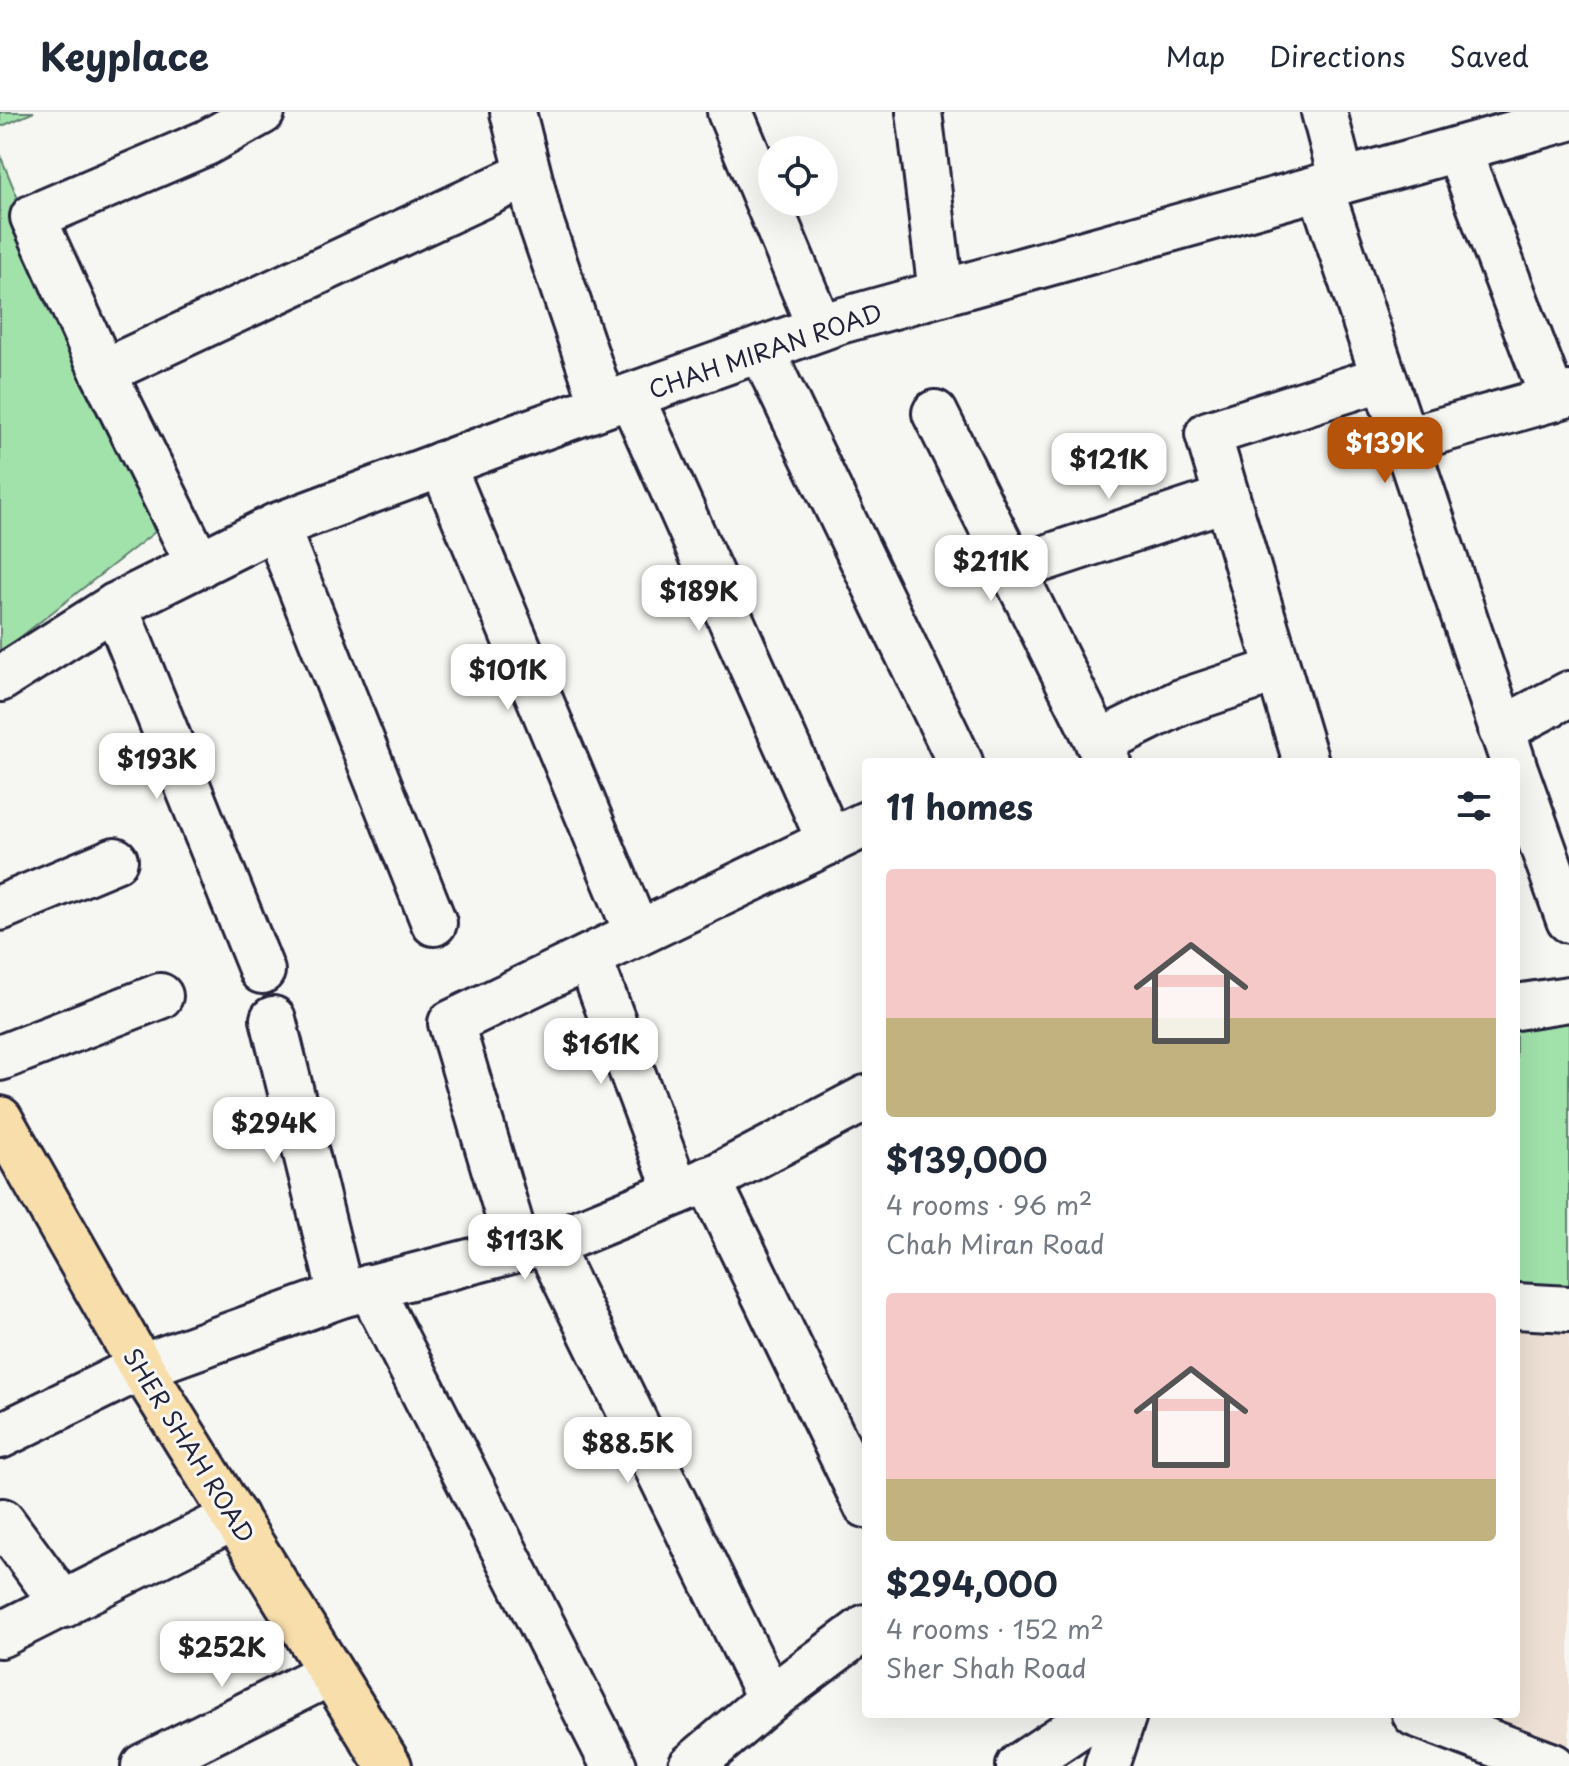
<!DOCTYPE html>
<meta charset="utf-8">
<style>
:root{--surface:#fff;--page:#f6f6f7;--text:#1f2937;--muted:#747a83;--line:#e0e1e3;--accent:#b45309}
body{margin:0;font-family:"Playpen Sans",sans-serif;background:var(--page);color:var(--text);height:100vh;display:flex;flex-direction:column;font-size:30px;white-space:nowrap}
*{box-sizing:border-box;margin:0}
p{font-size:26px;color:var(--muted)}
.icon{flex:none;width:44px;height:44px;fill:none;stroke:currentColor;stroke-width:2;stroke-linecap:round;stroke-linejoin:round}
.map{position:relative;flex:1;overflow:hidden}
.panel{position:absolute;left:862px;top:646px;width:658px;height:960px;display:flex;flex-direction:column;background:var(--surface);border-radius:8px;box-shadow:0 8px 32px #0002}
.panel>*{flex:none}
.controls{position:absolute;left:758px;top:24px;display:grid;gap:16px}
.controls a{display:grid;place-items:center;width:80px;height:80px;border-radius:50%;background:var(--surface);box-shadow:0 8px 32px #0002;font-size:40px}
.price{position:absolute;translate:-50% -68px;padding:0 18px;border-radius:16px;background:#fff;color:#222;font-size:26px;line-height:52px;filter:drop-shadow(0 2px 4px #0008)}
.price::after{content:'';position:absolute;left:50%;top:48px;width:24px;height:18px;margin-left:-12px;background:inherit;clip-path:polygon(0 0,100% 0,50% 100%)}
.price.on{background:var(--accent);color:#fff}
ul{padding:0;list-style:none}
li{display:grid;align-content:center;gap:16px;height:424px;padding:0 24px}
li span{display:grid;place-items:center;height:248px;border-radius:8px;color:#555}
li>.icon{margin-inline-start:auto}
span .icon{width:144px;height:144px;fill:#fffc;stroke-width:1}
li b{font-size:34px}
h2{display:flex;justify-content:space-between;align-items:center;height:96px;padding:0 24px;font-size:34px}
header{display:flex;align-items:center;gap:48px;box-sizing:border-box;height:112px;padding:0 40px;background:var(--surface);border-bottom:2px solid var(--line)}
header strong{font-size:38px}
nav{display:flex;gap:44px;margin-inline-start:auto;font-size:28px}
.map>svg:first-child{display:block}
</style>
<header>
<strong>Keyplace</strong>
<nav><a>Map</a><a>Directions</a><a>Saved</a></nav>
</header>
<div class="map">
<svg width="1569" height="1654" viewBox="0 0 1569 1654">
<rect width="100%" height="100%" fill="#f6f6f2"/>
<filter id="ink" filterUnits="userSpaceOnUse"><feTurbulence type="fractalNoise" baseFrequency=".0125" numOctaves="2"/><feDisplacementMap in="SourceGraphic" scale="16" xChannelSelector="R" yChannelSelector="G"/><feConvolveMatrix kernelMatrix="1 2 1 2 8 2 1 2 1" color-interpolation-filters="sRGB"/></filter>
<g filter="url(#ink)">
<path fill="#eee0d4" d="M 1516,1215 L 1569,1217 L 1569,1647 L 1451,1602 L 1516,1602 Z"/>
<g fill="#a1e2ab" stroke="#628273" stroke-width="2">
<path d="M 0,0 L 34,0 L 0,15 Z"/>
<path d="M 0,43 L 155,420 L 0,541 Z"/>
<path d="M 1569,904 L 1569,1188 L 1516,1184 L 1516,911 Z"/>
</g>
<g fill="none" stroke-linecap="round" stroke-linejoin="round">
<g stroke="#22223b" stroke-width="50">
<g id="minor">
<path d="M 513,0 L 540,108 L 603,293"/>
<path d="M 730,0 L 820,216"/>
<path d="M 919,0 L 941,181"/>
<path d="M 1324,0 L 1342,69"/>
<path d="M 1458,37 L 1553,287"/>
<path d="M 1320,75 L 1513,650"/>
<path d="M 761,237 L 960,650"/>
<path d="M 103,260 L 528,62"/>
<path d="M 631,284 L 830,730"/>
<path d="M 935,301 L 1108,650"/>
<path d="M 1406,328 L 1569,282"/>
<path d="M 442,352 L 637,821"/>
<path d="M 276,414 L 434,811"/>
<path d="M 199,453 L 103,260 L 33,105 L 206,31 L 262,0"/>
<path d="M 1012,457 L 1227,386"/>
<path d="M 115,494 L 262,859"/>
<path d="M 0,567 L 115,494 L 276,414 L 521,323 L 840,209 L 1569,6"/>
<path d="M 1501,618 L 1569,582"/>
<path d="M 1098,631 L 1181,590 L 1278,558"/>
<path d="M 1306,650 L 1208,322 L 1384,266"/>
<path d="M 1516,660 L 1569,808"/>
<path d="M 0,796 L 115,748"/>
<path d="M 589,845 L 677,1080"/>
<path d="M 1516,895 L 1569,887"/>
<path d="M 273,907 L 341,1183"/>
<path d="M 0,946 L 160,884"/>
<path d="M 708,1067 L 866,1393"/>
<path d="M 547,1130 L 770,1587"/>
<path d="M 518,1137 L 451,911 L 866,712"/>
<path d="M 370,1175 L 614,1654"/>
<path d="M 1516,1194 L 1569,1197"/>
<path d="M 0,1324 L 141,1255 L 341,1183 L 570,1124 L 719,1063 L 866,986"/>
<path d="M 2,1409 L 64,1493"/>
<path d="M 0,1523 L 235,1405"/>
<path d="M 1415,1602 L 1553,1654"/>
<path d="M 144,1654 L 330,1561"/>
<path d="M 691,1654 L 770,1587 L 866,1515"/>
<path d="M 1019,1654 L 1097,1602"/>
<path d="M 1107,1654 L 1124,1602"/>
</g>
</g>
<g stroke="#22223b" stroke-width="50">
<path id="major" d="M 0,1007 L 141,1255 L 389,1654"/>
</g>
<use href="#minor" stroke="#f6f6f2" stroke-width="44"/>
<use href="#major" stroke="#f8deab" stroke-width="44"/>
</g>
</g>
<g text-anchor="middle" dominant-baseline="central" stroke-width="6" stroke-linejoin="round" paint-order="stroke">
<g font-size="24" fill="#22223b" stroke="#f6f6f2">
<text transform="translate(765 238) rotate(-19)">CHAH MIRAN ROAD</text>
<text transform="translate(190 1333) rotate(58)">SHER SHAH ROAD</text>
</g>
</g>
</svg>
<div class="controls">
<a><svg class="icon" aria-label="locate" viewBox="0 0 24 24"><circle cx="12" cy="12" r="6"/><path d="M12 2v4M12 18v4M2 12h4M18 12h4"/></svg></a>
</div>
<b class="price on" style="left:1385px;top:373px">$139K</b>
<b class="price" style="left:1109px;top:389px">$121K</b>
<b class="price" style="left:991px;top:491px">$211K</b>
<b class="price" style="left:699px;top:521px">$189K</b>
<b class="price" style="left:508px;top:600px">$101K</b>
<b class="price" style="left:157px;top:689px">$193K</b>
<b class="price" style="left:601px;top:974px">$161K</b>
<b class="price" style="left:274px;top:1053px">$294K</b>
<b class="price" style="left:525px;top:1170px">$113K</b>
<b class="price" style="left:628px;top:1373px">$88.5K</b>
<b class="price" style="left:222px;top:1577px">$252K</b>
<section class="panel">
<h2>11 homes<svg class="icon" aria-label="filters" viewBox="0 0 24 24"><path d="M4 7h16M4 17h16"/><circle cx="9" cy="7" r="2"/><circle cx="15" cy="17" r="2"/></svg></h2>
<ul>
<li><span style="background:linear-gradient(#f6c9c9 60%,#c2b280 0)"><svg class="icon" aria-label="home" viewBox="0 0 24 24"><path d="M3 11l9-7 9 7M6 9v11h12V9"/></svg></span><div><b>$139,000</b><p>4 rooms · 96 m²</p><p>Chah Miran Road</p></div></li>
<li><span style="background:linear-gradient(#f6c9c9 75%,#c2b280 0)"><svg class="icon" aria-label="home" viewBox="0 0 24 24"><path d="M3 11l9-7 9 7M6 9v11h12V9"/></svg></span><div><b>$294,000</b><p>4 rooms · 152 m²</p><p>Sher Shah Road</p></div></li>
</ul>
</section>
</div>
